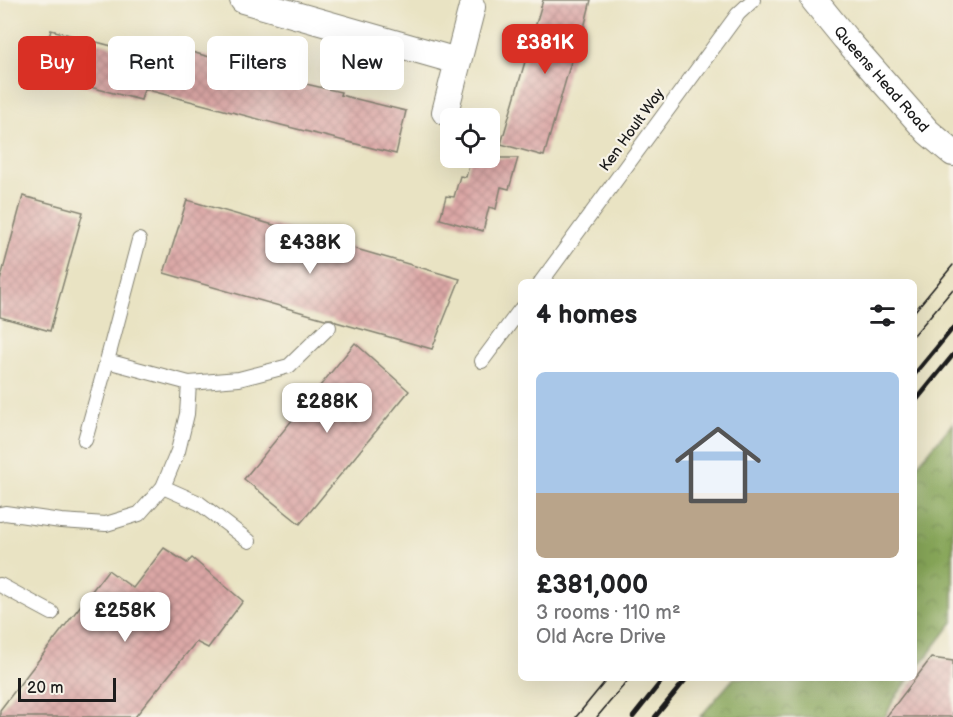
<!DOCTYPE html>
<meta charset="utf-8">
<style>
:root{--surface:#fff;--page:#f2f2f2;--text:#202124;--muted:#757577;--line:#e0e0e0;--accent:#d93025}
body{margin:0;font-family:"Balsamiq Sans",sans-serif;background:var(--page);color:var(--text);height:100vh;display:flex;flex-direction:column;font-size:22px;white-space:nowrap}
*{box-sizing:border-box;margin:0}
p{font-size:20px;color:var(--muted)}
.icon{flex:none;width:33px;height:33px;fill:none;stroke:currentColor;stroke-width:2;stroke-linecap:round;stroke-linejoin:round}
.map{position:relative;flex:1;overflow:hidden}
.sheet{position:absolute;left:518px;top:279px;width:399px;height:402px;display:flex;flex-direction:column;background:var(--surface);border-radius:9px;box-shadow:0 6px 24px #0002}
.sheet>*{flex:none}
.top-card{position:absolute;left:18px;top:36px;width:410px;height:54px;display:flex;gap:12px}
.fabs{position:absolute;left:440px;top:108px;display:grid;gap:12px}
.fabs a{display:grid;place-items:center;width:60px;height:60px;border-radius:9px;background:var(--surface);box-shadow:0 6px 24px #0002;font-size:30px}
.scale{position:absolute;left:18px;bottom:15px;width:98px;box-sizing:border-box;padding-left:6px;border:3px solid #1c1c1c;border-top:0;font-size:16px;line-height:21px;white-space:nowrap;color:#1c1c1c;-webkit-text-stroke:4px #f7f3e8;paint-order:stroke}
.price{position:absolute;translate:-50% -51px;padding:0 14px;border-radius:12px;background:#fff;color:#222;font-size:20px;line-height:39px;filter:drop-shadow(0 2px 3px #0008)}
.price::after{content:'';position:absolute;left:50%;top:36px;width:18px;height:14px;margin-left:-9px;background:inherit;clip-path:polygon(0 0,100% 0,50% 100%)}
.price.selected{background:var(--accent);color:#fff}
ul{padding:0;list-style:none}
li{display:grid;align-content:center;gap:12px;height:318px;padding:0 18px}
li+li{border-top:2px solid var(--line)}
li span{display:grid;place-items:center;height:186px;border-radius:9px;color:#555}
li>.icon{margin-inline-start:auto}
span .icon{width:108px;height:108px;fill:#fffc;stroke-width:1}
li b{font-size:26px}
h2{display:flex;justify-content:space-between;align-items:center;height:72px;padding:0 18px;font-size:26px}
.tag{padding:0 21px;border-radius:9px;background:var(--surface);box-shadow:0 6px 24px #0002;font-size:21px;line-height:54px}
.tag.selected{background:var(--accent);color:#fff}
.map>svg:first-child{display:block}
</style>
<div class="map">
<svg width="953" height="717" viewBox="0 0 953 717">
<defs>
<pattern id="forest-crowns" width="20" height="18" patternUnits="userSpaceOnUse" patternTransform="scale(1.5)"><rect width="20" height="18" fill="#86a559"/><path d="M2 6a3 3 0 1 1 6 0M12 15a3 3 0 1 1 6 0" fill="none" stroke="#6d8649"/></pattern>
<pattern id="building-cross-hatch" width="8" height="8" patternUnits="userSpaceOnUse" patternTransform="scale(1.5)"><rect width="8" height="8" fill="#dba7a6"/><path d="M0 0l8 8M0 8l8-8" fill="none" stroke="#bb8f8e"/></pattern>
</defs>
<rect width="100%" height="100%" fill="#f7f3e8"/>
<filter id="ink" filterUnits="userSpaceOnUse"><feTurbulence type="fractalNoise" baseFrequency=".0167" numOctaves="2"/><feDisplacementMap in="SourceGraphic" scale="12" xChannelSelector="R" yChannelSelector="G"/><feConvolveMatrix kernelMatrix="1 2 1 2 8 2 1 2 1" color-interpolation-filters="sRGB"/></filter>
<filter id="wash" filterUnits="userSpaceOnUse"><feTurbulence type="fractalNoise" baseFrequency=".008" numOctaves="4" result="noise"/><feDisplacementMap in="SourceGraphic" scale="24" xChannelSelector="R" yChannelSelector="G"/><feGaussianBlur stdDeviation="1.35" result="paint"/><feColorMatrix in="noise" values="0 0 0 0 0 0 0 0 0 0 0 0 0 0 0 0 0 1.4 0 .05"/><feComposite in="paint" operator="in"/></filter>
<g filter="url(#wash)">
<rect width="100%" height="100%" fill="#e9e3c3"/>
<g fill="url(#forest-crowns)" stroke="#51603a" stroke-width="1.5">
<path d="M 953,423 L 953,622 L 914,673 L 914,469 Z"/>
<path d="M 734,678 L 910,678 L 894,699 L 885,717 L 700,717 Z"/>
</g>
<g id="blocks">
<g fill="url(#building-cross-hatch)">
<path d="M 543,0 L 591,0 L 584,28 L 581,27 L 544,156 L 501,144 Z"/>
<path d="M 51,30 L 165,60 L 169,46 L 221,60 L 220,62 L 276,75 L 275,77 L 341,92 L 340,95 L 406,111 L 396,154 L 281,125 L 144,89 L 141,100 L 39,74 Z"/>
<path d="M 471,158 L 518,158 L 509,189 L 501,187 L 496,209 L 489,207 L 483,231 L 440,219 L 446,196 L 454,197 L 460,176 L 466,177 Z"/>
<path d="M 23,196 L 83,212 L 50,331 L 0,317 L 0,281 Z"/>
<path d="M 187,200 L 460,279 L 432,349 L 336,322 L 332,319 L 325,319 L 164,273 Z"/>
<path d="M 355,343 L 409,391 L 300,524 L 244,479 Z"/>
<path d="M 164,548 L 187,563 L 192,558 L 243,601 L 208,648 L 196,642 L 135,717 L 0,717 L 0,710 L 108,570 L 133,588 Z"/>
<path d="M 931,658 L 953,661 L 953,717 L 886,717 Z"/>
</g>
</g>
</g>
<g filter="url(#ink)">
<use href="#blocks" fill-opacity="0" stroke="#828070" stroke-width="1.5"/>
<g fill="none" stroke-linecap="round" stroke-linejoin="round">
<g stroke="#828070" stroke-width="16">
<g id="lane">
<path d="M 541,282 L 738,14 L 753,0"/>
<path d="M 482,361 L 520,310"/>
<path d="M 189,383 L 239,379 L 289,366 L 329,327"/>
<path d="M 85,440 L 107,361"/>
<path d="M 163,487 L 199,503 L 249,541"/>
<path d="M 0,514 L 5,513 L 61,521 L 106,524 L 139,514 L 163,487 L 178,451 L 187,414 L 189,383 L 107,361 L 139,240"/>
<path d="M 0,585 L 52,613"/>
</g>
</g>
<g stroke="#828070" stroke-width="28">
<g id="street">
<path d="M 243,0 L 457,61"/>
<path id="s1" d="M 814,0 L 845,38 L 928,132 L 953,153"/>
<path d="M 445,112 L 472,7"/>
</g>
</g>
<use href="#lane" stroke="#fff" stroke-width="14"/>
<use href="#street" stroke="#fff" stroke-width="26"/>
<g stroke="#1c1c1c" stroke-width="1.5">
<path d="M 914,312 L 953,265"/>
<path d="M 914,335 L 953,289"/>
<path d="M 576,717 L 608,678"/>
<path d="M 597,717 L 630,678"/>
</g>
<g stroke="#1c1c1c" stroke-width="4.5">
<path d="M 914,375 L 953,328"/>
<path d="M 914,403 L 953,355"/>
<path d="M 633,717 L 664,678"/>
<path d="M 655,717 L 687,678"/>
</g>
</g>
</g>
<g text-anchor="middle" dominant-baseline="central" stroke-width="4.5" stroke-linejoin="round" paint-order="stroke">
<g font-size="15" fill="#1c1c1c" stroke="#f7f3e8">
<text stroke="none"><textPath href="#s1" startOffset="104">Queens Head Road</textPath></text>
<text transform="translate(632 130) rotate(-54)">Ken Hoult Way</text>
</g>
</g>
</svg>
<div class="fabs">
<a><svg class="icon" aria-label="locate" viewBox="0 0 24 24"><circle cx="12" cy="12" r="6"/><path d="M12 2v4M12 18v4M2 12h4M18 12h4"/></svg></a>
</div>
<div class="scale">20 m</div>
<b class="price selected" style="left:545px;top:75px">£381K</b>
<b class="price" style="left:310px;top:275px">£438K</b>
<b class="price" style="left:327px;top:434px">£288K</b>
<b class="price" style="left:125px;top:643px">£258K</b>
<div class="top-card">
<a class="tag selected">Buy</a>
<a class="tag">Rent</a>
<a class="tag">Filters</a>
<a class="tag">New</a>
</div>
<section class="sheet">
<h2>4 homes<svg class="icon" aria-label="filters" viewBox="0 0 24 24"><path d="M4 7h16M4 17h16"/><circle cx="9" cy="7" r="2"/><circle cx="15" cy="17" r="2"/></svg></h2>
<ul>
<li><span style="background:linear-gradient(#a9c7e8 65%,#b9a48a 0)"><svg class="icon" aria-label="home" viewBox="0 0 24 24"><path d="M3 11l9-7 9 7M6 9v11h12V9"/></svg></span><div><b>£381,000</b><p>3 rooms · 110 m²</p><p>Old Acre Drive</p></div></li>
</ul>
</section>
</div>
